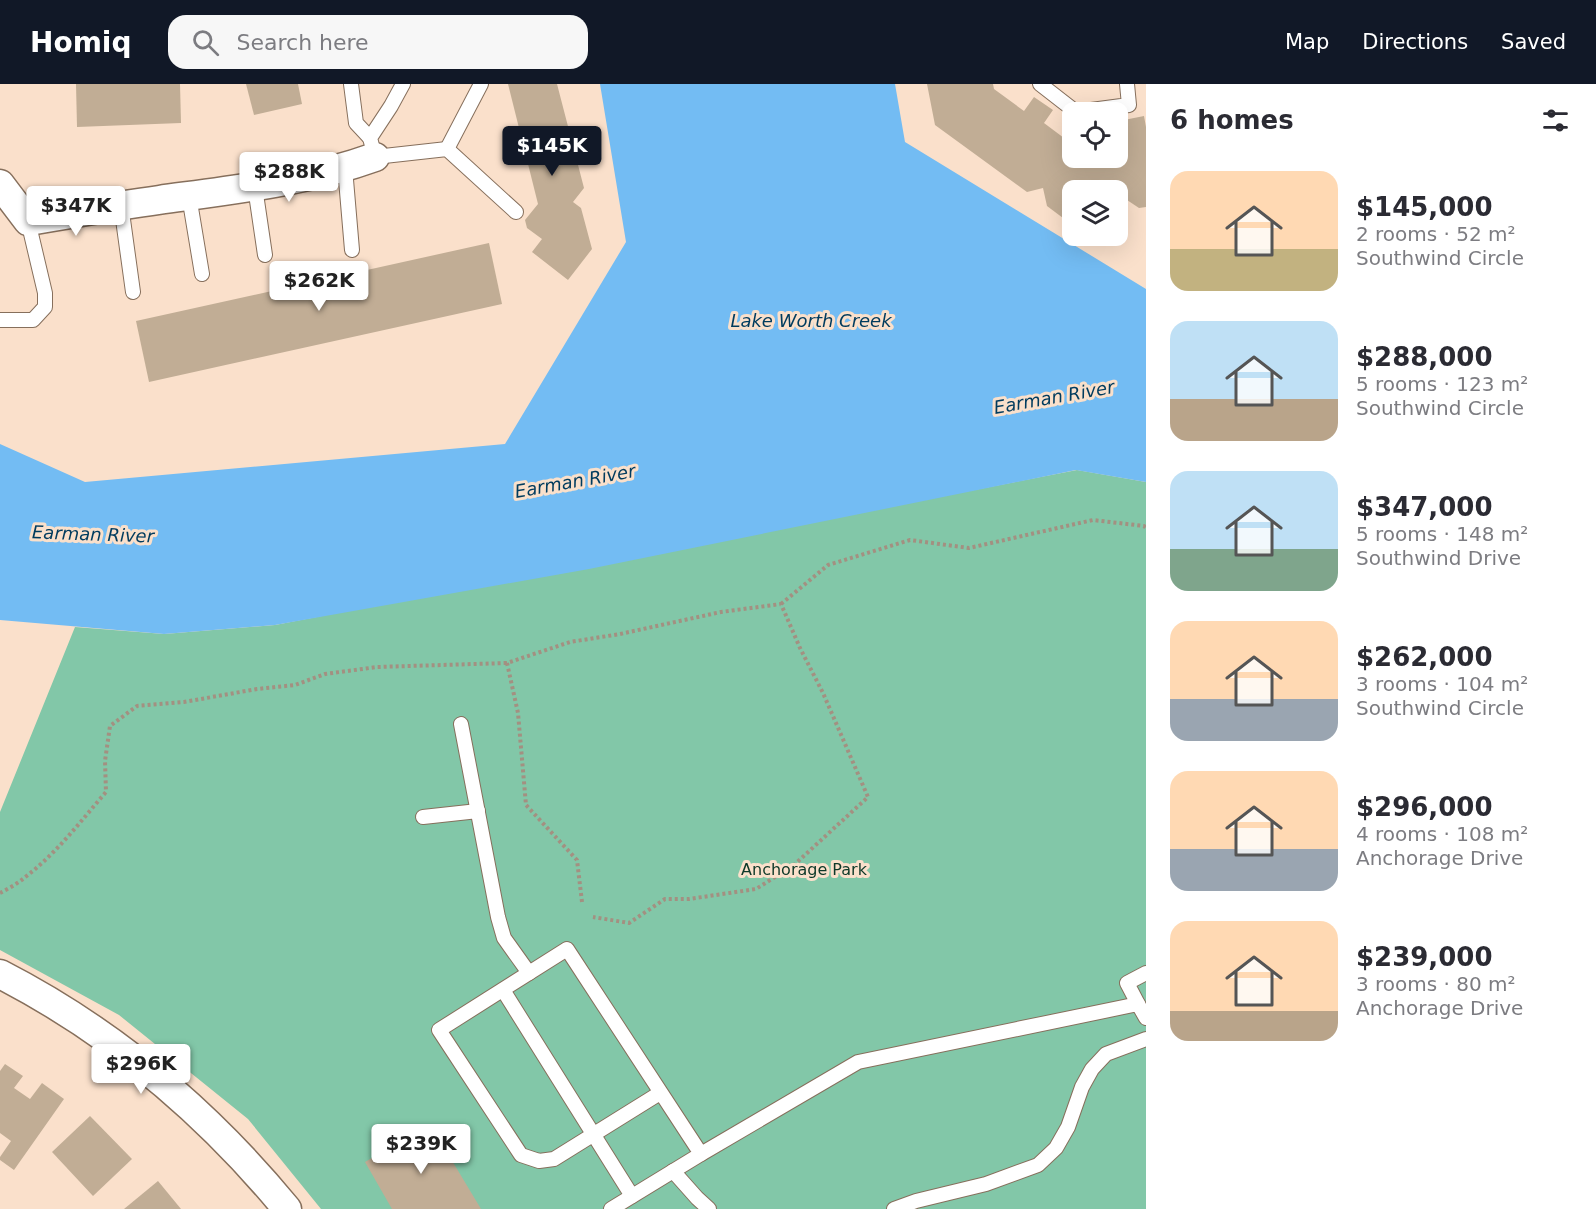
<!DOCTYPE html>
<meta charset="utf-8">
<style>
:root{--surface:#fff;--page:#f7f7f7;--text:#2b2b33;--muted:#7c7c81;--accent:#111827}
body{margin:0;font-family:"DejaVu Sans",sans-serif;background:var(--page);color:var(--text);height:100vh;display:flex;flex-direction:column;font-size:22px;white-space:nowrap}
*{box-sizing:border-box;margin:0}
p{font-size:20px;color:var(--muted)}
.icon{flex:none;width:33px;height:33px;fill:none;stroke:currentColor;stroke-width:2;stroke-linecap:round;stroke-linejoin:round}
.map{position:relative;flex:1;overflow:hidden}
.sheet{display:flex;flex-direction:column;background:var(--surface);width:450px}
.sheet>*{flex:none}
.tools{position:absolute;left:1062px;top:18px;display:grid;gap:12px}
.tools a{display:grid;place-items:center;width:66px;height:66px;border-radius:12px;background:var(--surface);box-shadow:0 6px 24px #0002;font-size:30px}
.price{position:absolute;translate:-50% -51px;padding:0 14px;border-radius:6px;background:#fff;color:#222;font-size:20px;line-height:39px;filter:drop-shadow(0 2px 3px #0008)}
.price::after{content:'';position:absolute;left:50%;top:36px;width:18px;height:14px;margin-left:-9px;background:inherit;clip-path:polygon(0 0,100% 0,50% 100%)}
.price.on{background:var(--accent);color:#fff}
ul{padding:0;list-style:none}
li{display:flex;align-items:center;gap:18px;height:150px;padding:0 24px}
li span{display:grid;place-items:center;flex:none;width:168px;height:120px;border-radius:18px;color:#555}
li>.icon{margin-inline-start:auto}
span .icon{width:72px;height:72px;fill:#fffc;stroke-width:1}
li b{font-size:26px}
h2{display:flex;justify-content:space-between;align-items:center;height:72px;padding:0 24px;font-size:26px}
header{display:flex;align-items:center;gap:36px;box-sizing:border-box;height:84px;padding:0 30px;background:var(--accent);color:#fff}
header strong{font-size:28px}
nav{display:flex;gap:33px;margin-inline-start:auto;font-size:21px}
.search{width:420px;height:54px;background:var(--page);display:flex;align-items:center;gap:15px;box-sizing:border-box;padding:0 21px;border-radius:18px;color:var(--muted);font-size:22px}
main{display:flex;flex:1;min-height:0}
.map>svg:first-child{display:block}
</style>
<header>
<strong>Homiq</strong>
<div class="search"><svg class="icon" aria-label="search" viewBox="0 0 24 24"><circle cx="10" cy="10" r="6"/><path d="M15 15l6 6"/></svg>Search here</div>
<nav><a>Map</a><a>Directions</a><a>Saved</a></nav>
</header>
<main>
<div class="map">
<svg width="1146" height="1125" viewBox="0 0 1146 1125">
<rect width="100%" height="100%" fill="#fae0cb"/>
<path fill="#82c7a8" d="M 1077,386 L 1146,398 L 1146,1125 L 321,1125 L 248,1035 L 119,931 L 0,866 L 0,728 L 75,543 L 164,550 L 275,541 Z"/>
<path fill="#73bcf3" d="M 600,0 L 895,0 L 905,58 L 1146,205 L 1146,398 L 1076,386 L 589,485 L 275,541 L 164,550 L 0,536 L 0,360 L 85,398 L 505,360 L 626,158 Z"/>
<g fill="#c1ad95">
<path d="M 76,0 L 180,0 L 181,39 L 77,43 Z"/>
<path d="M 246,0 L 298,0 L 302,20 L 254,31 Z"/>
<path d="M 508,0 L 557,0 L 584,104 L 573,118 L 581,124 L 592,165 L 568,196 L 532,168 L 542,155 L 527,144 L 525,136 L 538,120 Z"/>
<path d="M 927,0 L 993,0 L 994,5 L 1024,27 L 1034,13 L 1053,26 L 1044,39 L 1072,60 L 1072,74 L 1118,74 L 1118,55 L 1127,53 L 1124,36 L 1144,32 L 1146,43 L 1146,123 L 1139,124 L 1127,116 L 1118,129 L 1118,106 L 1072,106 L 1072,136 L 1067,137 L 1047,122 L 1043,104 L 1027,108 L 935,41 Z"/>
<path d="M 489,159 L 502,220 L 149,298 L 136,237 Z"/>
<path d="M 5,980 L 23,992 L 14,1004 L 30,1015 L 42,999 L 64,1015 L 14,1086 L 0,1076 L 0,1073 L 11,1057 L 0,1049 L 0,987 Z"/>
<path d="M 90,1032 L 132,1075 L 93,1112 L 52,1068 Z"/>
<path d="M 430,1040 L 481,1125 L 392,1125 L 365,1078 Z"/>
<path d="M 158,1097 L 181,1125 L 124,1125 Z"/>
</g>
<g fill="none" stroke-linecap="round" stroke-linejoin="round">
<g stroke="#866f5c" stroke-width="16">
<g id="service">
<path d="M 351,0 L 356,39 L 370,54"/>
<path d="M 403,0 L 391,22 L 370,54 L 375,73 L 447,65 L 516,128"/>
<path d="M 1040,0 L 1076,28 L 1129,21 L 1127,0"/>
<path d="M 447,65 L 481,0"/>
<path d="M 345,84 L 352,166"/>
<path d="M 255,103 L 265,171"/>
<path d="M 189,112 L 202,190"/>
<path d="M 121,121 L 133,208"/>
<path d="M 0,236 L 33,236 L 45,223 L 45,209 L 28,137"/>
<path d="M 461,640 L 498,833 L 504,854 L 529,889"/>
<path d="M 423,733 L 478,727"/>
<path d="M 503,906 L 632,1112"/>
<path d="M 1138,920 L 1127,899 L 1146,889"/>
<path d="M 701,1070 L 858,978 L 1138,920 L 1146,934"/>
<path d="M 673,1087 L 697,1114 L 709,1125"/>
<path d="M 611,1125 L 701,1070 L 567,865 L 439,946 L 521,1071 L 539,1077 L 554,1075 L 660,1009"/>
<path d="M 894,1125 L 916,1117 L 986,1100 L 1038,1081 L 1056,1064 L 1068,1043 L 1082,1003 L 1092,985 L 1106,970 L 1146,955"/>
</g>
</g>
<g stroke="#866f5c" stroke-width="31">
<g id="minor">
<path d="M 0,100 L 28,137 C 71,130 115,122 159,116 C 231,106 306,98 375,73"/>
<path d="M 0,890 C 111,947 208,1029 287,1125"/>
</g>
</g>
<g stroke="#a39081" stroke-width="4" stroke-dasharray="3 3" stroke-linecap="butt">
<path d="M 781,520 L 828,481 L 910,456 L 969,464 L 1093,436 L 1144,442 L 1146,444"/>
<path d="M 0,809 C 8,805 17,800 24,794 C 56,770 80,738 106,708 L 105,677 L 110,642 L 137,622 L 184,618 L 257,605 L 295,601 L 325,590 L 377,583 L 507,579"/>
<path d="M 582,818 L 577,776 L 526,721 L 518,629 L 507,579 L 570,558 L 620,550 L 721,528 L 781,520 L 800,564 L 823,609 L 868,713 L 794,781 L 756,805 L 689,815 L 665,815 L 629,839 L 593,833"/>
</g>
<use href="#service" stroke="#fff" stroke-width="14"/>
<use href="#minor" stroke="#fff" stroke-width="28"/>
</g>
<g text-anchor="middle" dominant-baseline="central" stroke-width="6" stroke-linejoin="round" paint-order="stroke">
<g font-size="16" fill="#0d3828" stroke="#fae0cb">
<text x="804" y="785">Anchorage Park</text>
</g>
<g font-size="18" font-style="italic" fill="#003b5e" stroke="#fae0cb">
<text x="811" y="236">Lake Worth Creek</text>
<text transform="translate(1054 313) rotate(-10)">Earman River</text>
<text transform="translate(575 397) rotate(-10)">Earman River</text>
<text transform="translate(93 450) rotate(2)">Earman River</text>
</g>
</g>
</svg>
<div class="tools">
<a><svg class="icon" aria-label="locate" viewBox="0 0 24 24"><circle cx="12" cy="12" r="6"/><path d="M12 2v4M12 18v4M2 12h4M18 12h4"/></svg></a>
<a><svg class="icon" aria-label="layers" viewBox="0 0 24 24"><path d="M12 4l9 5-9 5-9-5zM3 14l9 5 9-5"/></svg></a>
</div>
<b class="price on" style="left:552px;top:93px">$145K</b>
<b class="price" style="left:289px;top:119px">$288K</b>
<b class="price" style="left:76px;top:153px">$347K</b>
<b class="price" style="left:319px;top:228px">$262K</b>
<b class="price" style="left:141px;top:1011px">$296K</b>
<b class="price" style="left:421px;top:1091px">$239K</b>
</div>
<section class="sheet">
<h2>6 homes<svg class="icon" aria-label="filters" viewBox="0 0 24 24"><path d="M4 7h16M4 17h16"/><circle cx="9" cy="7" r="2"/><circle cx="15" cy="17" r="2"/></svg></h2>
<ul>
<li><span style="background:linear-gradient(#ffd9b3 65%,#c2b280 0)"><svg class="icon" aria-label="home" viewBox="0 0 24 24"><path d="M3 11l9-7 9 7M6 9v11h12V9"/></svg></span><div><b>$145,000</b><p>2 rooms · 52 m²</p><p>Southwind Circle</p></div></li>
<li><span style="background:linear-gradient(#bfe0f5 65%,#b9a48a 0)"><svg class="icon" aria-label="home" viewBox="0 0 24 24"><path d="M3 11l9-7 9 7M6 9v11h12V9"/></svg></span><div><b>$288,000</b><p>5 rooms · 123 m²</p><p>Southwind Circle</p></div></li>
<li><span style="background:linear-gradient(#bfe0f5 65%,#7fa58c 0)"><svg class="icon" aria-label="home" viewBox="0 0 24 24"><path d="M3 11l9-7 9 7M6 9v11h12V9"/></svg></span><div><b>$347,000</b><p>5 rooms · 148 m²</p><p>Southwind Drive</p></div></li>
<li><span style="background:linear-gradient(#ffd9b3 65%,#9aa5b1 0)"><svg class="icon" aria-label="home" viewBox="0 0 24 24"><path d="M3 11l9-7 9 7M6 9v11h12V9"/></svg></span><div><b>$262,000</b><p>3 rooms · 104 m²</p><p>Southwind Circle</p></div></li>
<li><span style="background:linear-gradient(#ffd9b3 65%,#9aa5b1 0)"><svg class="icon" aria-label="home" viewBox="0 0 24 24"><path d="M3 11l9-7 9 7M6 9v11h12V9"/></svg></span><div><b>$296,000</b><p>4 rooms · 108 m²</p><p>Anchorage Drive</p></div></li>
<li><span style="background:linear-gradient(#ffd9b3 75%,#b9a48a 0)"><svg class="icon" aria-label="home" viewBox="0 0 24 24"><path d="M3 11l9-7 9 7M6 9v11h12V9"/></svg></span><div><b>$239,000</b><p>3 rooms · 80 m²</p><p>Anchorage Drive</p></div></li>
</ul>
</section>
</main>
